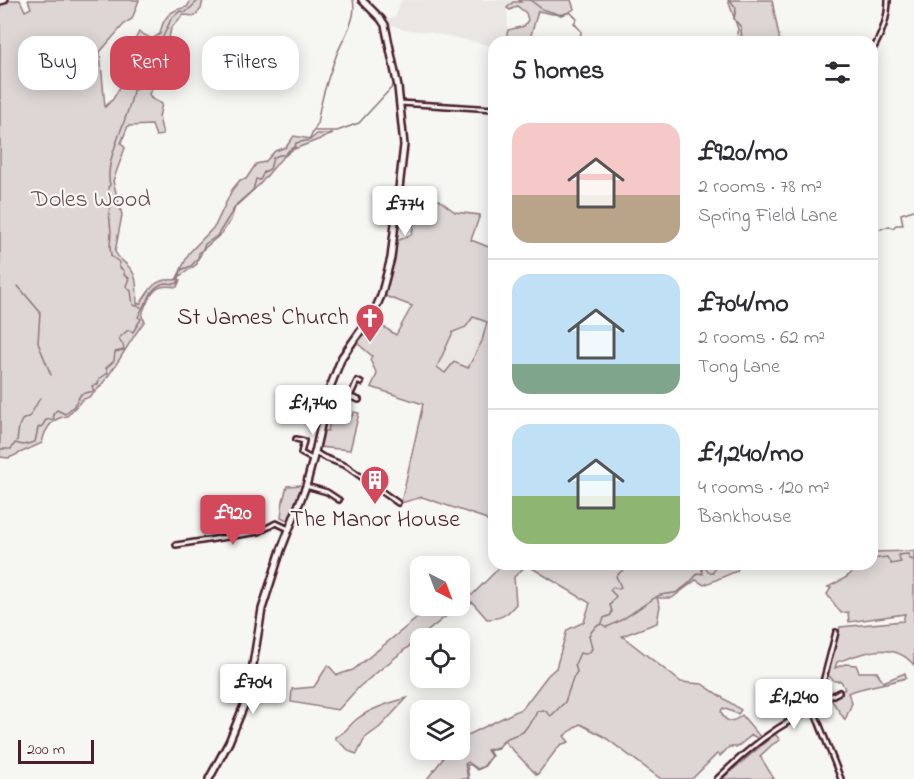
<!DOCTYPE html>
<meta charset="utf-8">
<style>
:root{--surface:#fff;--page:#f7f7f7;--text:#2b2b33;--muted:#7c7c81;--line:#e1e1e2;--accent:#d1495b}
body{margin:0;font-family:"Indie Flower",sans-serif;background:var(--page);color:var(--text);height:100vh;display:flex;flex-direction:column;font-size:22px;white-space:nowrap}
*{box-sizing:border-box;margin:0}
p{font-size:20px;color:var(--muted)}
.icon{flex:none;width:33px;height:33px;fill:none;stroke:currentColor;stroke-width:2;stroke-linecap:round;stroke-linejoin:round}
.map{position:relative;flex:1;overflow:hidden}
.sheet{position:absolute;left:488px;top:36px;width:390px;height:534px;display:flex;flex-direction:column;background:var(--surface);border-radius:18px;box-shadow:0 3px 15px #0003}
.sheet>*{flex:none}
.banner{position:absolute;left:18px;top:36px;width:380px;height:54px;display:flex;gap:12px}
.needle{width:39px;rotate:138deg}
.controls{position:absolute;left:410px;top:556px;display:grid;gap:12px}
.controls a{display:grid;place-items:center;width:60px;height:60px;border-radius:12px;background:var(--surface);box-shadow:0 3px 15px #0003;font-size:30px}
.scale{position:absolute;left:18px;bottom:15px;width:76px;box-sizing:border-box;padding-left:6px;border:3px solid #4a1f2b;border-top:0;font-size:16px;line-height:21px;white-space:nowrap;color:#4a1f2b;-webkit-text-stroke:4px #f6f6f2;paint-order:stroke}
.price{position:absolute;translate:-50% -51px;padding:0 14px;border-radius:6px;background:#fff;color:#222;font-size:20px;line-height:39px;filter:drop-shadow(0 2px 3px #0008)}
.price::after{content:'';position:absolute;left:50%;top:36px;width:18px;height:14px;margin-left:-9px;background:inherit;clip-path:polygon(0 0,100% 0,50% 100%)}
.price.on{background:var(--accent);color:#fff}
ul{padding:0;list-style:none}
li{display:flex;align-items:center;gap:18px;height:150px;padding:0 24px}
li+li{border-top:2px solid var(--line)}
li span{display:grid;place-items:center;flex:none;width:168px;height:120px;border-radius:18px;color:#555}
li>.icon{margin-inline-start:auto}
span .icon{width:72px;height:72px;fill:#fffc;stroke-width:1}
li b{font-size:26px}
h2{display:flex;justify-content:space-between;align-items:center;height:72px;padding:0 24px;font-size:26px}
.tag{padding:0 21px;border-radius:18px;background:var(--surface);box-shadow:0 3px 15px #0003;font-size:21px;line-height:54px}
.tag.on{background:var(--accent);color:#fff}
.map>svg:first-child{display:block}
</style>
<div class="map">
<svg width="914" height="779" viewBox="0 0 914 779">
<rect width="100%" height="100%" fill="#f6f6f2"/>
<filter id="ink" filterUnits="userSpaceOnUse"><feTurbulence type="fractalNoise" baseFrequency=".0167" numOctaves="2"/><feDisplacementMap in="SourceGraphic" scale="12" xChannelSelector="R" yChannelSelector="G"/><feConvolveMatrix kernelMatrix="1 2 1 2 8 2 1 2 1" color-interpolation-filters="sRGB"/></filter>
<g filter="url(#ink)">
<g fill="#e9e6e3">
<path d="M 401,0 L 519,0 L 521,2 L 507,8 L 508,29 L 505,42 L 494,42 L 493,46 L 429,32 L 404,30 L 393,25 L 388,28 L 385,21 L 396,16 Z"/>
<path d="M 473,317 L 487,322 L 482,341 L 468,368 L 438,408 L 437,367 L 453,332 L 466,327 Z"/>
</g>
<g fill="#ddd6d5" stroke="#947a80" stroke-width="1.5" fill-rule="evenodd">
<path d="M 12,0 L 20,0 L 25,11 L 31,8 L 28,0 L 139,0 L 132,19 L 125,23 L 100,52 L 105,107 L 113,99 L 123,82 L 130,65 L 128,54 L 139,32 L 152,39 L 160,34 C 163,17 170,10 187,7 L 191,0 L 203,0 L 201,9 L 195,16 L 183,15 L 171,28 L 169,38 L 160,50 L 155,82 L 149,94 L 152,99 L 162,104 L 159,117 L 163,135 L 156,136 L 152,125 L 128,126 L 121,143 L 125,148 L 113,181 L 122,215 L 115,252 C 119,259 123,261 128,266 C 139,276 136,291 137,304 L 141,303 C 151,287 155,278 176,280 L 189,253 L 215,226 L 232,190 L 240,180 L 246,179 L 256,164 L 265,162 L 275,151 L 286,147 L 294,136 L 311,139 L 317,134 L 333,134 L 292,150 L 280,160 L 260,184 L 235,207 L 231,220 L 222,233 L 199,253 L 197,264 L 176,279 L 180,280 L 177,287 C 172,287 166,285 161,287 C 152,289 143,308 142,317 L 145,321 C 131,336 101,398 83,399 L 67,416 C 52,418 45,428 42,443 L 9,458 L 0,457 L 0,5 Z"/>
<path d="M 519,0 L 571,0 L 574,9 C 562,18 553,14 538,11 L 529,42 L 505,42 L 508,30 L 524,26 L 528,20 L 526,13 L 517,6 L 510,10 L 507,8 L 513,2 L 521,2 Z"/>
<path d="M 728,0 L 772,0 L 780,42 L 739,42 L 737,33 L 738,29 Z"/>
<path d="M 439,200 L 455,212 L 480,215 L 471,240 L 494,249 L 493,527 L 484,518 L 422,497 L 401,503 L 423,404 L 371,387 L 377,374 L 370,360 L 372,356 L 357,343 L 376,322 L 396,335 L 397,333 L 412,306 L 385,296 L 384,289 L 395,242 L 412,234 C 415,211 416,206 439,200 ZM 473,317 L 487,322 L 482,341 L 468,368 L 454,362 L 445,373 L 437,367 L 453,332 L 466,327 Z"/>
<path d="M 338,412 L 352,416 L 354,412 L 359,413 L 350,450 L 318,447 L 322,430 L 328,431 L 330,420 Z"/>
<path d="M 302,485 L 289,521 L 281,517 L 283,501 L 287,486 Z"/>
<path d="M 914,551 L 914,665 C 893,640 863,653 837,662 L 835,668 L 845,664 L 856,665 L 859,672 L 877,672 L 883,682 L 905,673 L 906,678 C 887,684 865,686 848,693 L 852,703 L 845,720 L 830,698 L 845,689 L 841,681 L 834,681 L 828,675 L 840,627 L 903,621 L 905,614 L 849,622 L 848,612 L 841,613 L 829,597 L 827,594 L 831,588 L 828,587 C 839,581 853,576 858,564 L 872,564 L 872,552 Z"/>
<path d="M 503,564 L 739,564 L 737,571 L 704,585 L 696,580 L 672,598 L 657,598 L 660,606 L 657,623 L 622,636 L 681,682 L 702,684 L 741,710 L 738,714 L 723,708 L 721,711 C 725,724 733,723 742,715 L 762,739 L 760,740 L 752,735 L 737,747 L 729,747 L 720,756 L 717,754 L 692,779 L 661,779 L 603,736 L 580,724 L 564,736 L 569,742 L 560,745 L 537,775 L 504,741 L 498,748 L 489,751 L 492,756 L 484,767 L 477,770 L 471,765 L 467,765 L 469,779 L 427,779 L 442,760 L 445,750 L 459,750 L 459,733 L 462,738 L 523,708 L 548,675 L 556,668 L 567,630 L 584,622 L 590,603 L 527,565 L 514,577 L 516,604 C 507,615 501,619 487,619 L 472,602 L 455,609 L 359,687 L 338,710 L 291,702 L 292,689 L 314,687 L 328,665 L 337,675 L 353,670 L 432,606 L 459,606 L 459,596 L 472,595 Z"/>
<path d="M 407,698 L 380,727 L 365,738 L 357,754 L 351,752 L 335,739 L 335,737 C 347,732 348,726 357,719 C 371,708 390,703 407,698 Z"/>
<path d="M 775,734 L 780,740 L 773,744 L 760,756 L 774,779 L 722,779 Z"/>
</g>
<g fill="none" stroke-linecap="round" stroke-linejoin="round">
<g stroke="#8e747a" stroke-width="1.5">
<path d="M 530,0 L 542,9 L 561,15 L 570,12 L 577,19 L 574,23 L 581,31 L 580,42"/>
<path d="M 730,0 L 736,8 L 734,19 L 741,27 L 742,42"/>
<path d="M 315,131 L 337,131 L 359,123 L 394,85"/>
<path d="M 872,227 L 881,229 L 889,226 L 893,228 L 896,225 L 903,225 L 901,214 L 914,210"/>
<path d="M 18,286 L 40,312 L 38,343 L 51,375"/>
<path d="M 141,307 L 133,305 L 131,291 L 126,286 L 129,278 L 124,275 L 124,271 L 119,267 L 119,262 L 111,256 L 110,247 L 111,232 L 109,212 L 111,206 L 108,187 L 110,185 C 103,160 131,115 133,90 L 136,89 L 135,83 L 142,53 L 149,46 L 163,37 L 171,19 L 180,11 L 186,12 L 199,0"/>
<path d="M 17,441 L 19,426 L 22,420 L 30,416 L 40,398"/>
<path d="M 0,449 L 11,449 L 15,443 L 23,445 L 35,442 L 38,428 L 42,426 L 46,420 L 54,419 L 53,414 L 57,410 L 65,414 L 74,406 L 81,394 L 94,391 L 92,386 L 98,384 L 99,379 L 108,373 L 106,368 L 114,361 L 115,352 L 124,350 L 123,344 L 121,343 L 119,338 L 128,330 L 133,332 L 141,319 L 138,317 L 145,303 L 147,303 C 150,293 156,283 168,283 C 172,284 175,284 178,283 L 181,270 L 191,266 L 200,256 L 205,244 L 217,236 L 237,204 L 253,190 L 256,179 L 260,180 L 264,172 L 270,169 L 273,158 L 279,155 L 285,155 L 289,150 L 295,147 L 296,143 L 310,140 C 311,134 316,128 317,124 C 320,104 327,80 335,59 C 341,40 358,20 353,0"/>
<path d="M 872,559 L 887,557 L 891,564 L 901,562 L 898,555 L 908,554 L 910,559 L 914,560"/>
<path d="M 726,564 L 730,568 L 736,564"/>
<path d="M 602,623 L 604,618 L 611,615 L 612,611 L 610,605 L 616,596 L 610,590 L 613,587 L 619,589 L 621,587 L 616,576 L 623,570 L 624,565 L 621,564"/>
<path d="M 468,779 L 465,764 L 468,762 L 478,769 L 484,766 L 491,756 L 487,750 L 498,747 L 505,739 L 523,732 L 535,716 L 537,711 L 544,710 L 551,716 L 565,702 L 573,678 L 577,672 L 575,664 L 580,653 C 586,655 589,654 592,649 L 589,635 L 596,626 L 602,624 L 606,627 C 622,623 643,604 658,596 C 664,593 671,595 677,592 C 684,588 693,580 698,573 L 703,574 L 701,566 L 704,565 L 708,572 L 713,573 L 716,564"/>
</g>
<g stroke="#4a1f2b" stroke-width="8">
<g id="street">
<path d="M 872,51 C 881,36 888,19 888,0"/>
<path d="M 400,103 L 494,109"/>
<path d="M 330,390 L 359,400"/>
<path d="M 350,396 L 357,381 L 361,383"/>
<path d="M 296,439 L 304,441 L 301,453 L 312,459"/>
<path d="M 315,452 L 323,457 L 346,466 L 398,503"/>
<path d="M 306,486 L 327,492 L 339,500"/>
<path d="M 176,545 L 259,532 L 276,523 L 289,529"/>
<path d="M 836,632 L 815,713 L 841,779"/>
<path d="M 818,703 L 839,692"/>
<path d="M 717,779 C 747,750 778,723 817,708"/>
</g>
</g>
<g stroke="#4a1f2b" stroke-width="10">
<g id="secondary">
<path d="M 0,1 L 4,0"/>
<path d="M 209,779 L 229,742 L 245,703 L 250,683 L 262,609 L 281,550 L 306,486 L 315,452 L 329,390 L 342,357 L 374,312 L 381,296 L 391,258 L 404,145 L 398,87 L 385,25 L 381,19 L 362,0"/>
</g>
</g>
<use href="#street" stroke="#f6f6f2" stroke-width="3"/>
<use href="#secondary" stroke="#f6f6f2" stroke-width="5"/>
</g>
</g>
<defs>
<g id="church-pin" transform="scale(1.5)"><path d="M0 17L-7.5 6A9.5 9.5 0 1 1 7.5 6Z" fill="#d1495b" stroke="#f6f6f2"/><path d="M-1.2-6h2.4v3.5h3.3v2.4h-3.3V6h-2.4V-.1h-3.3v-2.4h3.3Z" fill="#fff"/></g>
<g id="building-pin" transform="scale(1.5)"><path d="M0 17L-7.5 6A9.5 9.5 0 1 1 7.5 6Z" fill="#d1495b" stroke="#f6f6f2"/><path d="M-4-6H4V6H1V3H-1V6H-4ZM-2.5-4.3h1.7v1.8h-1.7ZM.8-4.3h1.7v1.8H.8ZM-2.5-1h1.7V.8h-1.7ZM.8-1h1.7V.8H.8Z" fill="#fff"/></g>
</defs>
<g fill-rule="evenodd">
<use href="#church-pin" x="370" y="318"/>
<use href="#building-pin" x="375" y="480"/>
</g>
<g text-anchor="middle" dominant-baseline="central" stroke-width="4.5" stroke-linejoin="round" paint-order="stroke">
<g font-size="24" fill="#6f4d56" stroke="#f6f6f2">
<text x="91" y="200">Doles Wood</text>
</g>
<g font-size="24" fill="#4a1f2b" stroke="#f6f6f2" text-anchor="end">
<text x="349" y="318">St James' Church</text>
<text x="375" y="520" text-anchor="middle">The Manor House</text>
</g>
</g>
</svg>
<div class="controls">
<a><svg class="needle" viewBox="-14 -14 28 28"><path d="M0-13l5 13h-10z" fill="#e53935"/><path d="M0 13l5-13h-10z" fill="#7c7c81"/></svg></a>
<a><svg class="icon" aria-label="locate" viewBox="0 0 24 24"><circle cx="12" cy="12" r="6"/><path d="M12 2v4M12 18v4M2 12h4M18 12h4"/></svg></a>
<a><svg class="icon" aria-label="layers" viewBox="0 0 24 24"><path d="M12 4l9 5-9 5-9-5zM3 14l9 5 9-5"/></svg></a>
</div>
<div class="scale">200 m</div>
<b class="price" style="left:405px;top:237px">£774</b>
<b class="price" style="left:313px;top:436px">£1,740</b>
<b class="price on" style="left:233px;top:546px">£920</b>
<b class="price" style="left:253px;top:715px">£704</b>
<b class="price" style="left:794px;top:730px">£1,240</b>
<div class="banner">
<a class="tag">Buy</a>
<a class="tag on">Rent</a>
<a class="tag">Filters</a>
</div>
<section class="sheet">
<h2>5 homes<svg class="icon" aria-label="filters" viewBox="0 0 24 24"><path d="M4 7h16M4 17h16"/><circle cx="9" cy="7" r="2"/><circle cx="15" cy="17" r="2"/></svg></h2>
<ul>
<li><span style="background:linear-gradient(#f6c9c9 60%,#b9a48a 0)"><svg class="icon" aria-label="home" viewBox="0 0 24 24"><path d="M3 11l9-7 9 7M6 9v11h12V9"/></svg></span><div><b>£920/mo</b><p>2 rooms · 78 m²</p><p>Spring Field Lane</p></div></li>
<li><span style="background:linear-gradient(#bfe0f5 75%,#7fa58c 0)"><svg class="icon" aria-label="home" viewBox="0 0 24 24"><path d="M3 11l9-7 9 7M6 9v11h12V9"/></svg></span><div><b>£704/mo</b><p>2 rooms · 62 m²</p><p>Tong Lane</p></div></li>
<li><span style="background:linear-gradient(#bfe0f5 60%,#8fb573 0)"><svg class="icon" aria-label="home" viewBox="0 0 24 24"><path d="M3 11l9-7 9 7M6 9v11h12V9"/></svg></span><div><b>£1,240/mo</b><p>4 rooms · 120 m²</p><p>Bankhouse</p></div></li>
</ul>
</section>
</div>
